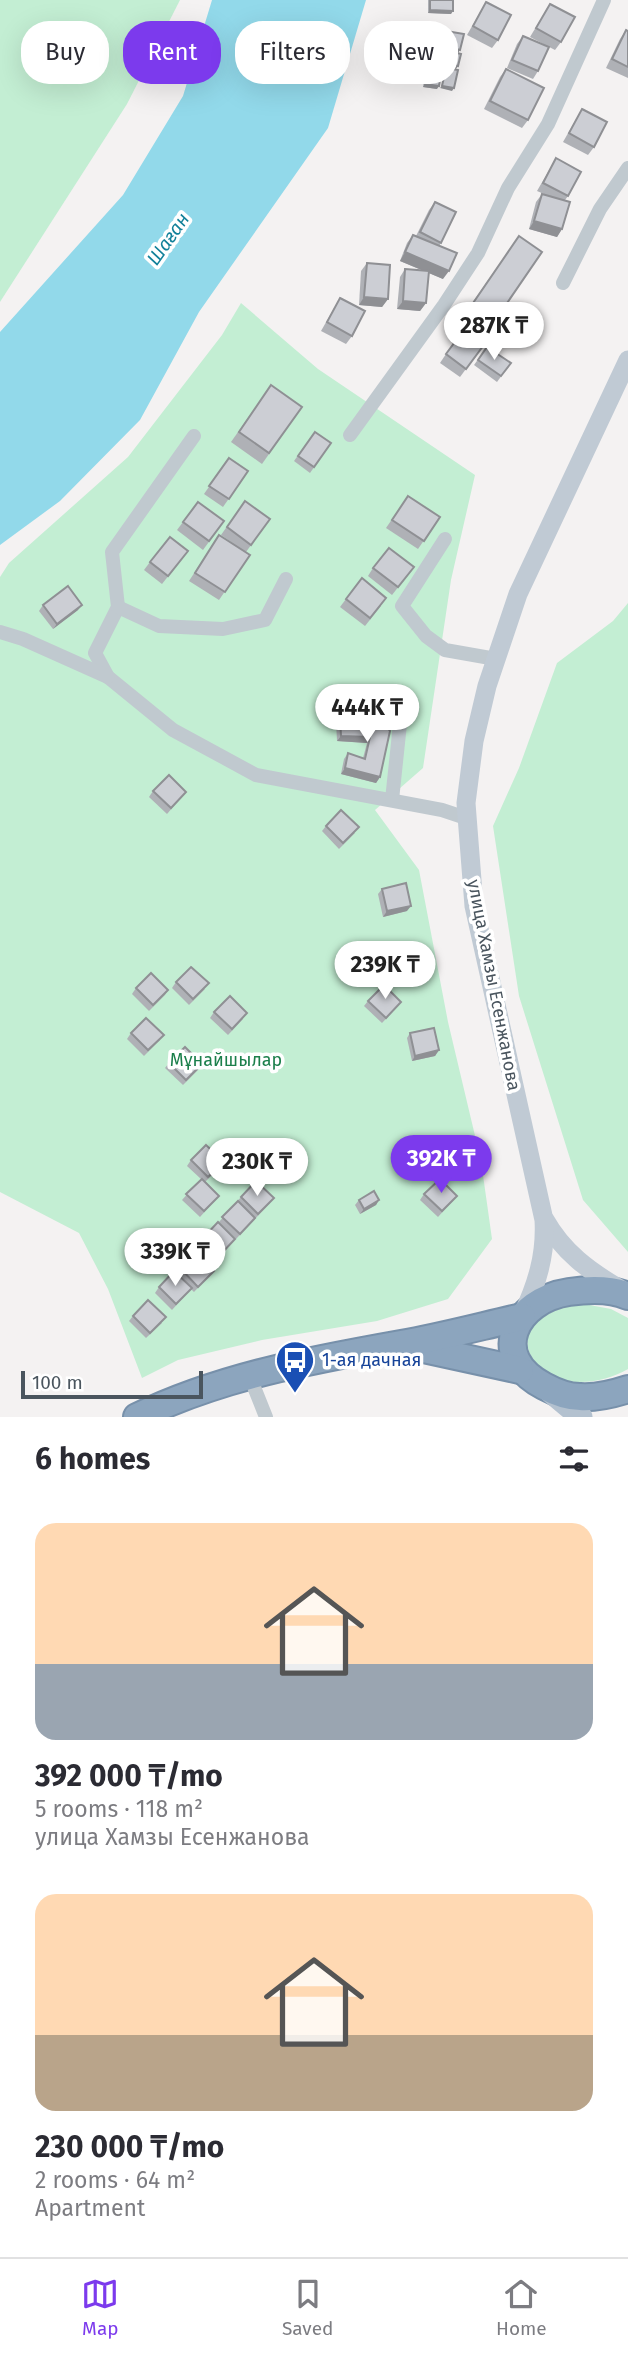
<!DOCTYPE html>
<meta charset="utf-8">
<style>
:root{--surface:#fff;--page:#f2f2f3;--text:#2b2b33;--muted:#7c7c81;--line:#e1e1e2;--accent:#7c3aed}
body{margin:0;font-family:"Fira Sans",sans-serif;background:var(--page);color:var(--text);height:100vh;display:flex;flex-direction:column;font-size:26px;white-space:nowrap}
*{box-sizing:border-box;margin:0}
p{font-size:23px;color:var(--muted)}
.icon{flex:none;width:38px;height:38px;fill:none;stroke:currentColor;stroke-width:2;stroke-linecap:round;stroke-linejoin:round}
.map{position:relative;height:1417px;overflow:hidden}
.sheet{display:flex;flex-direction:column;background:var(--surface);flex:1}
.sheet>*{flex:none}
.hud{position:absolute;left:21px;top:21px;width:586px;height:63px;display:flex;gap:14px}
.scale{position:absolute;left:21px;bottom:18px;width:182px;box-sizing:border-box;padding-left:7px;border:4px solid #4a555e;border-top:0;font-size:19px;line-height:24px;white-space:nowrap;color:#4a555e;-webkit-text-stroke:5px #fff;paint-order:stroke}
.price{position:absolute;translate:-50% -60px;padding:0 16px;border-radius:24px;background:#fff;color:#222;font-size:23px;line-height:46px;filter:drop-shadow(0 2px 4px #0008)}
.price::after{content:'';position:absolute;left:50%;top:42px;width:21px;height:16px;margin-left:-10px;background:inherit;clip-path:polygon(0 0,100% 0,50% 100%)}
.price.active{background:var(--accent);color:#fff}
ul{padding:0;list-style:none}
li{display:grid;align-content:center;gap:14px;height:371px;padding:0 35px}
li span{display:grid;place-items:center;height:217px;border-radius:21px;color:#555}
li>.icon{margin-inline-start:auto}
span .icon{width:126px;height:126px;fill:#fffc;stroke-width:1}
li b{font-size:30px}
h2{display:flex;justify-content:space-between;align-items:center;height:84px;padding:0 35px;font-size:30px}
.tag{padding:0 24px;border-radius:28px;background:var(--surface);box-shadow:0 7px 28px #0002;font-size:24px;line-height:63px}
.tag.active{background:var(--accent);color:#fff}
.dock{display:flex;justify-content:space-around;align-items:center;height:98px;border-top:2px solid var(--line);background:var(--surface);font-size:19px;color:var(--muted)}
.dock a{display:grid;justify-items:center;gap:4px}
.dock .active{color:var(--accent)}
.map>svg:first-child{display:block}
</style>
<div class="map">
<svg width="628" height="1417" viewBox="0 0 628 1417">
<rect width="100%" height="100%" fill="#f4f2f2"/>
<g fill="#c3eed3">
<path d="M 0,0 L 180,0 L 127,104 L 0,302 Z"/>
<path d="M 241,303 L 318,369 L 475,475 L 451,580 L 423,768 L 375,810 L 419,870 L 448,1022 L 481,1161 L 492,1239 L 448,1299 L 377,1321 L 262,1340 L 178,1360 L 82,1408 L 142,1378 L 108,1289 L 79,1233 L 0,1192 L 0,577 L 9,563 L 128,457 L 222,335 Z"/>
<path d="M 628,603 L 628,1252 L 583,1200 L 519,996 L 493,826 L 519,768 L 557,663 L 613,621 Z"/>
<path d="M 584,1304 L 611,1309 L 628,1318 L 628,1369 C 600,1386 547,1391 531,1356 C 515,1323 559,1305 584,1304 Z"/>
</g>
<path fill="#92d9ea" d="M 212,0 L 366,0 L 328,128 L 199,312 L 140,420 L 60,501 L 0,545 L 0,332 L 123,195 L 183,96 Z"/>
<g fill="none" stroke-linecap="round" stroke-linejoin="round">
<g stroke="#7790aa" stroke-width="30">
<g id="highway">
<path d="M 628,1296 C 610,1288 589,1289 569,1292 C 515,1300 487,1356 544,1386 C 555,1392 567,1397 580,1397 C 596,1398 613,1394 628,1389"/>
<path d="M 410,1346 L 520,1370"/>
<path d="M 137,1417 C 219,1377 311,1360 401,1344 C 441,1337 482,1326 522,1317"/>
</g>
</g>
<g stroke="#c0c9cf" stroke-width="14">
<path d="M 563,283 L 600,209 L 628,168"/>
<path d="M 350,435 L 444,305 L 478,253 L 508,188 L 548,124 L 604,0"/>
<path d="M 194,436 L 112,552 L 118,607 L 95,653 L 108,677 L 173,730 L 256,775 L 442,810 L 466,818"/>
<path d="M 445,539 L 402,606 L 426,636 L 445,650 L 496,659"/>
<path d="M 118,607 L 159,626 L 223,629 L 265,620 L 286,579"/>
<path d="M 0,632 L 23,639 L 108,677"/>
<path d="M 392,800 L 400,724"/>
<path d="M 250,1377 L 266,1417"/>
</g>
<g stroke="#c0cad4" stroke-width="19">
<path d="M 545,1220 C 563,1252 589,1271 620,1289"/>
<path d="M 522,1316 C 537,1284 546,1255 544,1220 L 474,906 L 466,803 L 474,741 L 487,686 L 518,594 L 628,360"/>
</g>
<path stroke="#b3c1cf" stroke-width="23" d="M 551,1392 L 581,1417"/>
<use href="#highway" stroke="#8ca5be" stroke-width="26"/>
</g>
<g fill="#afb1b6">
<path d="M 428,0 L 453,0 L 451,14 L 428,13 Z"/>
<path d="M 486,2 L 498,40 L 492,48 L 467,35 Z"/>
<path d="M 550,4 L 561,42 L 555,50 L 530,37 Z"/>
<path d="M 626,30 L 628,31 L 628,78 L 606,68 L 620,39 Z"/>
<path d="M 523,36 L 538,71 L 533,79 L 507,68 L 517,44 Z"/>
<path d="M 429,59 L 437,89 L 423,87 L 427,62 Z"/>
<path d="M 506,69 L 528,120 L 522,128 L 484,109 L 500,77 Z"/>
<path d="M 582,109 L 594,147 L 588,155 L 563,142 Z"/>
<path d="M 556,158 L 568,196 L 565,200 L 562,229 L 557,237 L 529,229 L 536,202 L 542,194 L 544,194 L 537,191 Z"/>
<path d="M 435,202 L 441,243 L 439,246 L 443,279 L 429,273 L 426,303 L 420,311 L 397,309 L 400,277 L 405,269 L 424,271 L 400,261 L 407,243 L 413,235 L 416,236 L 429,210 Z"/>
<path d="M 519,236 L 542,252 L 485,336 L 461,319 Z"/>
<path d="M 367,263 L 388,299 L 382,307 L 359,305 L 361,271 Z"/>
<path d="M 340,298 L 352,336 L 346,344 L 321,331 Z"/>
<path d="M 486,342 L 460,377 L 440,363 L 446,354 Z"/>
<path d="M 487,347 L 511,363 L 497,382 L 474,365 Z"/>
<path d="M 271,385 L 302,407 L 262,464 L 231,442 Z"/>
<path d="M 315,432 L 331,443 L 310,473 L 294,461 Z"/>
<path d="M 229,458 L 248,471 L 223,507 L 204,494 Z"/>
<path d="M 408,496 L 440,517 L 418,549 L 386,528 Z"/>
<path d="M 245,501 L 270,519 L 246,552 L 250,555 L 219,600 L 189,581 L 219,535 L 234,544 L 221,535 Z"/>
<path d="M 198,502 L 224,521 L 203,550 L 177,530 Z"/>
<path d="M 188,551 L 162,584 L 144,570 L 150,562 Z"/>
<path d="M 414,567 L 392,595 L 368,576 L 373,568 Z"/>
<path d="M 346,599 L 381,606 L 365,626 L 340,607 Z"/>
<path d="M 43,605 L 78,610 L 53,629 L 39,611 Z"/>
<path d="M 340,717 L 382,721 L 380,777 L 376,783 L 341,774 L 344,759 L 348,753 L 363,758 L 367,743 L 337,741 L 336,722 Z"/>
<path d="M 153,791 L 186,792 L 167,814 L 149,797 Z"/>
<path d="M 326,826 L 355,833 L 339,849 L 322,831 Z"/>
<path d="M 382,889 L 407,911 L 383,917 L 378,894 Z"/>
<path d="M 176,982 L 205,989 L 189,1005 L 172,988 Z"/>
<path d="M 136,988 L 168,990 L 165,995 L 149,1011 L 132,994 Z"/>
<path d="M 368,1001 L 397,1007 L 382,1023 L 364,1006 Z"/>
<path d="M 214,1012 L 243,1019 L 228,1035 L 210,1018 Z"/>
<path d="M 131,1033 L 160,1040 L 144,1056 L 127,1039 Z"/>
<path d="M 410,1033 L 439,1050 L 435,1056 L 412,1061 L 407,1038 Z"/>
<path d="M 169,1063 L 198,1070 L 183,1085 L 165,1068 Z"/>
<path d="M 191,1160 L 220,1167 L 205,1182 L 219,1196 L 200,1217 L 182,1200 L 201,1179 L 187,1166 Z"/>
<path d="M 424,1194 L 457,1196 L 438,1217 L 420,1200 Z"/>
<path d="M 241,1197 L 270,1203 L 236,1239 L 219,1222 Z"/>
<path d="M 359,1200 L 379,1200 L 376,1205 L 360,1214 L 355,1205 Z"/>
<path d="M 203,1238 L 235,1239 L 216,1261 L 199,1244 Z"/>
<path d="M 181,1269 L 214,1271 L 194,1292 L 191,1289 L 172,1310 L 155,1293 L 159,1287 L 177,1274 Z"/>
<path d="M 133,1316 L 162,1323 L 146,1338 L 129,1321 Z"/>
</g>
<g fill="#8f9094">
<path d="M 430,10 L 453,11 L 451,14 L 428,13 Z"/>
<path d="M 449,47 L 460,50 L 458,53 L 447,50 Z"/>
<path d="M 446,64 L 458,66 L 456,69 L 444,66 Z"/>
<path d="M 425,84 L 439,86 L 437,89 L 423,87 Z"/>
<path d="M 442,86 L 454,88 L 452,91 L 440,88 Z"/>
<path d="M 534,221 L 562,229 L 557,237 L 529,229 Z"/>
<path d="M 405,252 L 449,271 L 443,279 L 400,261 Z"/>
<path d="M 364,297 L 388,299 L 382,307 L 359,305 Z"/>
<path d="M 403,301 L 426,303 L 420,311 L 397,309 Z"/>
<path d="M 82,605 L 78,610 L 53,629 L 57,624 Z"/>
<path d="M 341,736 L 370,737 L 367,743 L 337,741 Z"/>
<path d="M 345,768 L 380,777 L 376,783 L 341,774 Z"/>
<path d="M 411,906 L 407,911 L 383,917 L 387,911 Z"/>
<path d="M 439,1050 L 435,1056 L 412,1061 L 415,1056 Z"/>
<path d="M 379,1200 L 376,1205 L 360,1214 L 364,1209 Z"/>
</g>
<g fill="#ccced4" stroke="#8f9094" stroke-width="2">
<path d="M 430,0 L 453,0 L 453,11 L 430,10 Z"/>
<path d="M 486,2 L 511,15 L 498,40 L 473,26 Z"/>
<path d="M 550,4 L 575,17 L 561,42 L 536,28 Z"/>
<path d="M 626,30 L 628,31 L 628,67 L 612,59 Z"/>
<path d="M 452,32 L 464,34 L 460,50 L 449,47 Z"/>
<path d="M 523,36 L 549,47 L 538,71 L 512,60 Z"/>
<path d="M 449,51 L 461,54 L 458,66 L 446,64 Z"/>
<path d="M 429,59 L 443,61 L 439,86 L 425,84 Z"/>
<path d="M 446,68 L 458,70 L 454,88 L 442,86 Z"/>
<path d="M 506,69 L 544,88 L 528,120 L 490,101 Z"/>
<path d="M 582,109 L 607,122 L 594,147 L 569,133 Z"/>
<path d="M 556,158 L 581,172 L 568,196 L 543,183 Z"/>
<path d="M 542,194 L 570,202 L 562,229 L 534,221 Z"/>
<path d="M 435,202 L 456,212 L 441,243 L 420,232 Z"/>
<path d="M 413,235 L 457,253 L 449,271 L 405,252 Z"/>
<path d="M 519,236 L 542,252 L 492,325 L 469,309 Z"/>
<path d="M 367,263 L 390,265 L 388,299 L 364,297 Z"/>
<path d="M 405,269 L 429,271 L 426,303 L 403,301 Z"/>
<path d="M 340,298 L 365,311 L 352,336 L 327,322 Z"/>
<path d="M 466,327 L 486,342 L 466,369 L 446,354 Z"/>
<path d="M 487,347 L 511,363 L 501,376 L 478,360 Z"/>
<path d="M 271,385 L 302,407 L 269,453 L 239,432 Z"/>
<path d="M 315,432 L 331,443 L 314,467 L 298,456 Z"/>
<path d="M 229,458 L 248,471 L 229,499 L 209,486 Z"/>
<path d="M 408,496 L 440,517 L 424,541 L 392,520 Z"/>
<path d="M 245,501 L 270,519 L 251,545 L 227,527 Z"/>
<path d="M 198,502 L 224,521 L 209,541 L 183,522 Z"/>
<path d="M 219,535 L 250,555 L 225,592 L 195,573 Z"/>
<path d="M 170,537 L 188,551 L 168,576 L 150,562 Z"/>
<path d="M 389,548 L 414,567 L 398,587 L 373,568 Z"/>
<path d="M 362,578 L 386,598 L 370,618 L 346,599 Z"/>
<path d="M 68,586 L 82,605 L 57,624 L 43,605 Z"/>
<path d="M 340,717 L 382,721 L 390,731 L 380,777 L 345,768 L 348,753 L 365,759 L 370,737 L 341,736 Z"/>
<path d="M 169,775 L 186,792 L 171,808 L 153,791 Z"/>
<path d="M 341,810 L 359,827 L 343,843 L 326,826 Z"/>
<path d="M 406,883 L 411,906 L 387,911 L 382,889 Z"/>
<path d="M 191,967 L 209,983 L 193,999 L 176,982 Z"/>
<path d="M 151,973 L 168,990 L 153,1005 L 136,988 Z"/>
<path d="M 384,985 L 401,1002 L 386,1018 L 368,1001 Z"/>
<path d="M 230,996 L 247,1013 L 232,1029 L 214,1012 Z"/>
<path d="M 146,1018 L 164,1035 L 148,1050 L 131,1033 Z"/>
<path d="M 434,1028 L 439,1050 L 415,1056 L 410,1033 Z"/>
<path d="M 185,1047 L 202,1064 L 186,1080 L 169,1063 Z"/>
<path d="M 206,1145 L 224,1162 L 208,1177 L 191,1160 Z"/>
<path d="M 202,1179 L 219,1196 L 204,1211 L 186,1194 Z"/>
<path d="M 440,1179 L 457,1196 L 442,1211 L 424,1194 Z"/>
<path d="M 256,1181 L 274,1198 L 258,1214 L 241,1197 Z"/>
<path d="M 374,1191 L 379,1200 L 364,1209 L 359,1200 Z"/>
<path d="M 238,1201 L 255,1218 L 240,1234 L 222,1217 Z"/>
<path d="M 218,1222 L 235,1239 L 220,1255 L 203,1238 Z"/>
<path d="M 196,1254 L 214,1271 L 198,1287 L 181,1269 Z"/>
<path d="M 174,1271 L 192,1288 L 176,1304 L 159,1287 Z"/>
<path d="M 148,1300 L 166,1317 L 150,1333 L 133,1316 Z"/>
</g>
<defs>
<g id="bus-pin" transform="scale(2.0125)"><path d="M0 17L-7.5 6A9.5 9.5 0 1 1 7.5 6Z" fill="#1a4fb4" stroke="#fff"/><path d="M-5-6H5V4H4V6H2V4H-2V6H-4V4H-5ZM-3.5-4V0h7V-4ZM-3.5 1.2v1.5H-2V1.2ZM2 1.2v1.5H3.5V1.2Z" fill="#fff"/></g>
</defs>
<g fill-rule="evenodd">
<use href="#bus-pin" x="295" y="1360"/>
</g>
<g text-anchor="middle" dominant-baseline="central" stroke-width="7" stroke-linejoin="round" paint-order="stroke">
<g font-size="18" fill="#4a555e" stroke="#fff">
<text transform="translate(494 985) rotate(79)">улица Хамзы Есенжанова</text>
</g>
<g font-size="18" fill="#1b7f4b" stroke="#fff">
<text x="226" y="1060">Мұнайшылар</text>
</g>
<g font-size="18" fill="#164399" stroke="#fff" text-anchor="start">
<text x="322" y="1360">1-ая дачная</text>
</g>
<g font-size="19" font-style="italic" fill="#12819a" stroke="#fff">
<text transform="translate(168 239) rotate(-55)">Шаған</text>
</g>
</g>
</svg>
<div class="scale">100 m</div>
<b class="price" style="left:494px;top:362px">287K ₸</b>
<b class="price" style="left:367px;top:744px">444K ₸</b>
<b class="price" style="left:385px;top:1001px">239K ₸</b>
<b class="price active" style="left:441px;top:1195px">392K ₸</b>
<b class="price" style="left:257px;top:1198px">230K ₸</b>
<b class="price" style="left:175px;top:1288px">339K ₸</b>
<div class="hud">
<a class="tag">Buy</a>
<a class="tag active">Rent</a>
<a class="tag">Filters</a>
<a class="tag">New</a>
</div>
</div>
<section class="sheet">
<h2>6 homes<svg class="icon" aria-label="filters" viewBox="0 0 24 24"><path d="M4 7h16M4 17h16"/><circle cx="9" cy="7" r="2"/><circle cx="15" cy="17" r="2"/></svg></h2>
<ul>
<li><span style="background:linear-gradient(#ffd9b3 65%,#9aa5b1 0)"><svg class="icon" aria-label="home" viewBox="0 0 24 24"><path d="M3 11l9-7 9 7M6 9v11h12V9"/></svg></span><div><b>392 000 ₸/mo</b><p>5 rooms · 118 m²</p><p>улица Хамзы Есенжанова</p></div></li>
<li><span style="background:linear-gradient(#ffd9b3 65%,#b9a48a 0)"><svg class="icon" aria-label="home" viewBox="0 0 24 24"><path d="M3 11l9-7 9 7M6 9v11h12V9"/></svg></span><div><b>230 000 ₸/mo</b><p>2 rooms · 64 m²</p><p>Apartment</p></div></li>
</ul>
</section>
<nav class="dock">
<a class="active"><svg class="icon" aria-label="map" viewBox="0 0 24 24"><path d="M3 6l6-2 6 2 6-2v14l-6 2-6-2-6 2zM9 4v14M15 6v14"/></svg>Map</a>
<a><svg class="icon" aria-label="saved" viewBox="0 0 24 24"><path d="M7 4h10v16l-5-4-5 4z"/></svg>Saved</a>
<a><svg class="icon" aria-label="home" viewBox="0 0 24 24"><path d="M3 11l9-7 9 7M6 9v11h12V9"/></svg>Home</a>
</nav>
